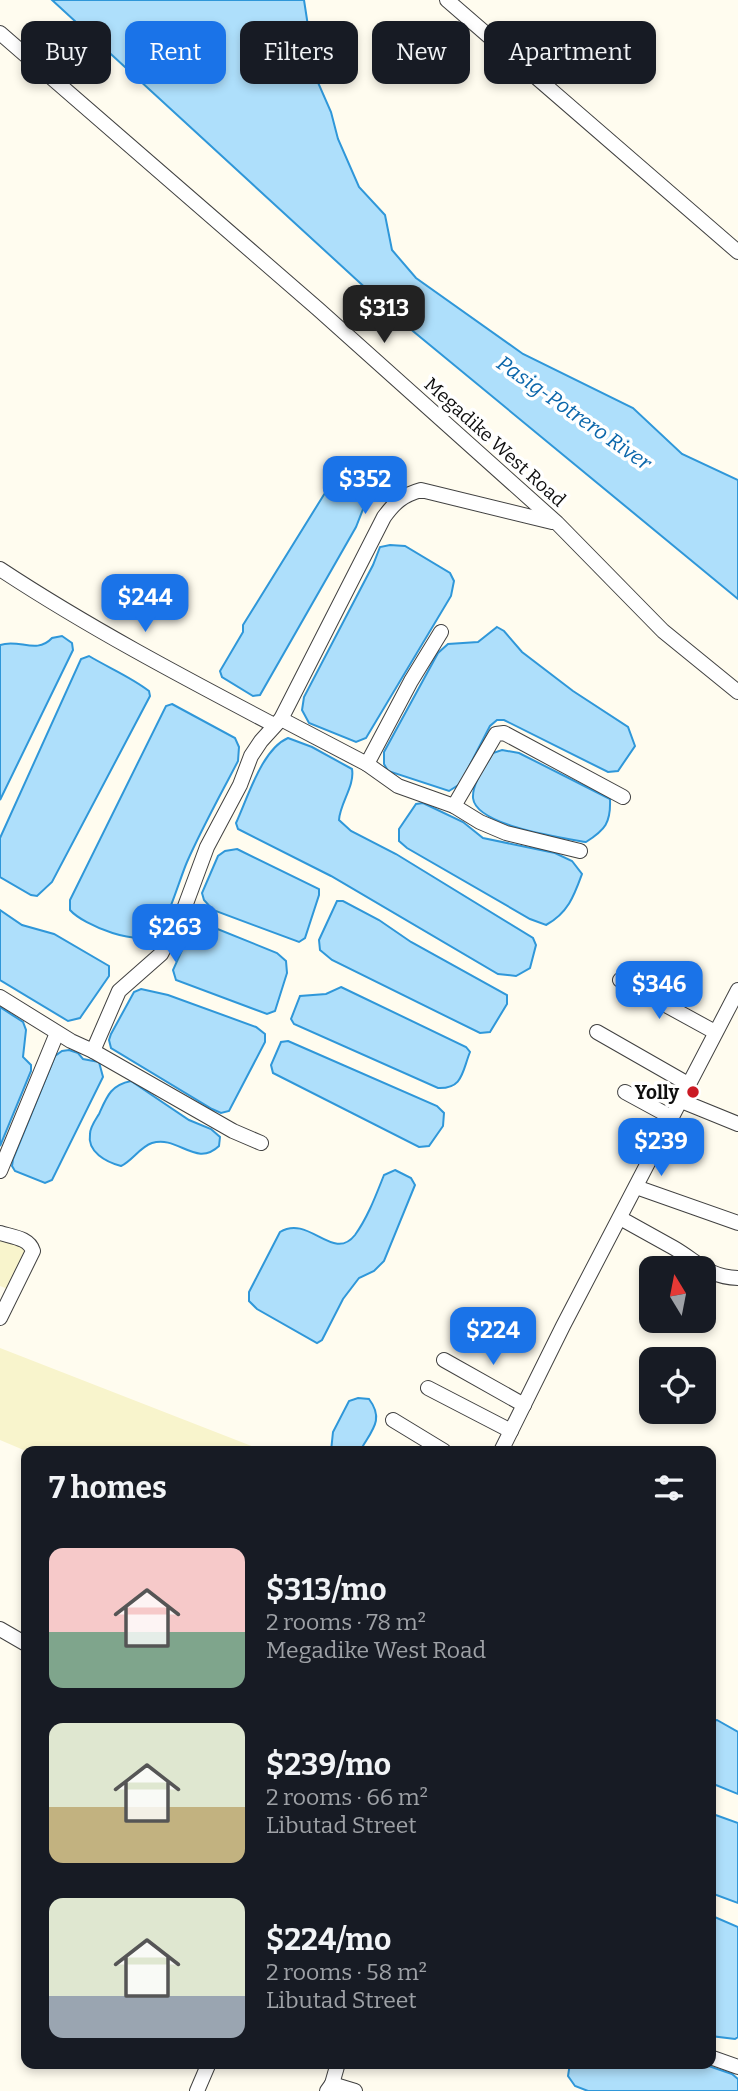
<!DOCTYPE html>
<meta charset="utf-8">
<style>
:root{--surface:#171b24;--page:#242831;--text:#f1f3f6;--muted:#9ea1a6;--accent:#1a73e8}
body{margin:0;font-family:Bitter,serif;background:var(--page);color:var(--text);height:100vh;display:flex;flex-direction:column;font-size:26px;white-space:nowrap}
*{box-sizing:border-box;margin:0}
p{font-size:23px;color:var(--muted)}
.icon{flex:none;width:38px;height:38px;fill:none;stroke:currentColor;stroke-width:2;stroke-linecap:round;stroke-linejoin:round}
.map{position:relative;flex:1;overflow:hidden}
.panel{position:absolute;left:21px;top:1446px;width:695px;height:623px;display:flex;flex-direction:column;background:var(--surface);border-radius:14px;box-shadow:0 4px 10px #0003}
.panel>*{flex:none}
.top-card{position:absolute;left:21px;top:21px;width:696px;height:63px;display:flex;gap:14px}
.needle{width:46px;rotate:350deg}
.buttons{position:absolute;left:639px;top:1256px;display:grid;gap:14px}
.buttons a{display:grid;place-items:center;width:77px;height:77px;border-radius:14px;background:var(--surface);box-shadow:0 4px 10px #0003;font-size:35px}
.price{position:absolute;translate:-50% -60px;padding:0 16px;border-radius:14px;background:var(--accent);color:#fff;font-size:23px;line-height:46px;filter:drop-shadow(0 2px 4px #0008)}
.price::after{content:'';position:absolute;left:50%;top:42px;width:21px;height:16px;margin-left:-10px;background:inherit;clip-path:polygon(0 0,100% 0,50% 100%)}
.price.current{background:#222;color:#fff}
ul{padding:0;list-style:none}
li{display:flex;align-items:center;gap:21px;height:175px;padding:0 28px}
li span{display:grid;place-items:center;flex:none;width:196px;height:140px;border-radius:14px;color:#555}
li>.icon{margin-inline-start:auto}
span .icon{width:84px;height:84px;fill:#fffc;stroke-width:1}
li b{font-size:30px}
h2{display:flex;justify-content:space-between;align-items:center;height:84px;padding:0 28px;font-size:30px}
.pill{padding:0 24px;border-radius:14px;background:var(--surface);box-shadow:0 4px 10px #0003;font-size:24px;line-height:63px}
.pill.current{background:var(--accent);color:#fff}
.map>svg:first-child{display:block}
</style>
<div class="map">
<svg width="738" height="2091" viewBox="0 0 738 2091">
<rect width="100%" height="100%" fill="#fffcef"/>
<g fill="#f8f4cc">
<path d="M 0,1236 L 23,1243 L 28,1253 L 8,1289 L 0,1286 Z"/>
<path d="M 0,1348 L 262,1450 L 263,1451 L 26,1451 L 0,1440 Z"/>
</g>
<g fill="#aedffb" stroke="#2f97d9" stroke-width="2">
<path d="M 52,0 L 304,0 L 316,78 L 331,112 L 338,139 L 359,187 L 385,215 L 392,250 L 416,278 L 523,354 L 633,408 L 682,454 L 738,480 L 738,599 L 408,327 Z"/>
<path d="M 344,477 L 360,486 L 367,499 L 356,527 L 260,695 L 253,696 L 222,677 L 220,671 L 243,632 L 243,625 L 333,480 Z"/>
<path d="M 390,545 L 405,546 L 450,573 L 454,581 L 451,596 L 366,738 L 356,742 L 309,723 L 302,710 L 304,697 L 373,565 L 380,547 Z"/>
<path d="M 497,627 L 504,631 L 522,652 L 573,691 L 628,727 L 635,746 L 618,771 L 608,772 L 504,720 L 497,720 L 490,726 L 460,784 L 449,791 L 388,771 L 384,764 L 384,752 L 438,653 L 448,644 L 478,642 Z"/>
<path d="M 62,636 L 72,643 L 73,650 L 0,800 L 0,645 C 19,638 36,655 52,638 Z"/>
<path d="M 89,656 C 109,668 131,677 149,691 L 150,696 L 52,882 L 37,896 L 31,895 L 0,877 L 0,838 L 81,659 Z"/>
<path d="M 172,704 L 235,738 L 239,747 L 238,761 C 221,794 202,828 187,862 C 180,878 167,923 158,932 C 141,949 83,925 70,910 L 70,900 L 166,706 Z"/>
<path d="M 288,738 L 312,747 L 352,769 C 355,786 340,803 339,820 L 351,831 L 396,854 L 533,938 L 536,945 L 530,968 L 516,976 L 498,974 L 331,876 L 238,829 L 236,823 C 248,797 262,749 288,738 Z"/>
<path d="M 502,750 L 519,753 L 610,799 C 611,823 605,830 586,842 C 563,838 476,826 473,798 C 472,783 486,765 493,753 Z"/>
<path d="M 423,803 L 463,822 L 483,838 L 555,853 L 572,861 L 582,874 C 574,896 568,913 546,925 L 530,919 L 407,848 L 399,841 L 399,829 L 416,804 Z"/>
<path d="M 237,849 L 319,889 L 319,895 L 305,938 L 299,942 L 213,910 L 204,900 L 202,893 L 218,856 L 225,851 Z"/>
<path d="M 337,901 L 343,901 L 379,920 L 411,942 L 507,995 L 507,1004 L 490,1032 L 480,1033 L 332,960 L 320,950 L 319,940 Z"/>
<path d="M 0,910 L 22,925 L 54,934 L 109,966 L 109,976 L 80,1018 L 68,1021 L 0,980 Z"/>
<path d="M 210,926 L 277,953 L 286,961 L 287,973 L 275,1011 L 267,1014 L 176,980 L 173,970 L 187,939 L 198,928 Z"/>
<path d="M 341,987 L 466,1047 L 470,1052 C 462,1072 463,1089 438,1088 L 294,1024 L 291,1019 L 300,996 L 326,994 Z"/>
<path d="M 141,989 L 168,995 L 256,1027 L 265,1034 L 265,1042 L 229,1111 L 221,1113 L 212,1109 L 111,1048 L 109,1040 L 111,1034 L 134,992 Z"/>
<path d="M 0,1007 L 23,1022 L 26,1030 L 23,1057 L 31,1065 L 31,1071 L 0,1146 Z"/>
<path d="M 288,1041 L 437,1106 L 444,1113 L 443,1126 L 429,1146 L 419,1147 L 273,1073 L 271,1065 L 281,1042 Z"/>
<path d="M 69,1050 L 78,1053 L 83,1059 L 99,1062 L 103,1077 L 52,1180 L 45,1183 L 15,1171 L 12,1166 L 13,1159 L 55,1056 L 62,1051 Z"/>
<path d="M 131,1081 L 189,1120 L 211,1129 L 220,1137 L 219,1146 C 196,1168 178,1135 152,1143 C 140,1147 132,1161 121,1166 C 106,1162 87,1152 90,1134 C 90,1127 96,1119 99,1114 C 107,1096 111,1085 131,1081 Z"/>
<path d="M 395,1170 L 411,1178 L 415,1185 L 384,1261 L 374,1271 L 359,1278 L 343,1299 L 322,1340 L 317,1343 L 257,1309 L 249,1301 L 249,1292 L 280,1232 C 309,1214 333,1263 355,1235 C 368,1217 376,1195 384,1175 Z"/>
<path d="M 358,1398 L 369,1399 C 385,1420 371,1431 360,1451 L 331,1451 L 333,1432 L 349,1401 Z"/>
<path d="M 717,1720 L 738,1732 L 738,1794 L 711,1783 L 711,1721 Z"/>
<path d="M 710,1813 L 738,1823 L 738,1903 L 711,1893 Z"/>
<path d="M 710,1915 L 738,1927 L 738,2037 L 735,2039 L 711,2036 Z"/>
<path d="M 570,2063 L 700,2063 L 732,2074 L 738,2079 L 738,2091 L 588,2091 L 575,2086 L 568,2076 Z"/>
</g>
<g fill="none" stroke-linecap="round" stroke-linejoin="round">
<g stroke="#414141" stroke-width="16">
<g id="minor">
<path d="M 447,0 L 738,252"/>
<path d="M 0,33 L 318,309 L 557,523 L 663,631 L 738,692"/>
<path d="M 0,569 C 88,627 181,676 274,725"/>
<path d="M 281,719 L 367,764 L 411,681 L 441,632"/>
<path d="M 367,764 L 398,786 L 454,806 L 480,822 L 506,833 L 580,851"/>
<path d="M 454,806 L 496,734 L 504,733 L 623,797"/>
<path d="M 620,980 L 715,1032"/>
<path d="M 0,997 L 71,1041 L 93,1051 L 119,991 L 161,954 L 184,909 L 207,847 L 240,785 L 251,756 L 261,741 L 281,719 L 384,517 C 395,502 403,495 421,490 L 552,522"/>
<path d="M 597,1032 L 688,1084"/>
<path d="M 93,1051 L 233,1131 L 261,1143"/>
<path d="M 625,1092 L 671,1117"/>
<path d="M 679,1100 L 738,1124"/>
<path d="M 0,1171 L 57,1033"/>
<path d="M 636,1187 L 738,1223"/>
<path d="M 620,1218 C 638,1228 656,1238 674,1248 C 698,1262 708,1277 738,1278"/>
<path d="M 0,1233 C 13,1237 29,1238 33,1251 L 0,1318"/>
<path d="M 444,1360 L 524,1405"/>
<path d="M 428,1388 L 511,1431"/>
<path d="M 393,1420 L 444,1451"/>
<path d="M 501,1451 L 563,1326 L 738,990"/>
<path d="M 0,1629 L 26,1644"/>
<path d="M 710,2057 L 738,2067"/>
<path d="M 332,2084 L 338,2063"/>
<path d="M 197,2091 L 209,2063"/>
<path d="M 327,2091 L 332,2084 L 355,2091"/>
</g>
</g>
<use href="#minor" stroke="#fff" stroke-width="14"/>
</g>
<circle fill="#ca1a24" stroke="#fff" stroke-width="2.5" cx="693" cy="1092" r="7"/>
<g text-anchor="middle" dominant-baseline="central" stroke-width="7" stroke-linejoin="round" paint-order="stroke">
<g font-size="19" fill="#0e0e0e" stroke="#fff">
<text transform="translate(495 442) rotate(42)">Megadike West Road</text>
</g>
<g font-size="19" font-weight="bold" fill="#0e0e0e" stroke="#fff" text-anchor="end">
<text x="679" y="1092">Yolly</text>
</g>
<g font-size="21" font-style="italic" fill="#0c67ab" stroke="#fff">
<text transform="translate(574 413) rotate(35)">Pasig-Potrero River</text>
</g>
</g>
</svg>
<div class="buttons">
<a><svg class="needle" viewBox="-14 -14 28 28"><path d="M0-13l5 13h-10z" fill="#e53935"/><path d="M0 13l5-13h-10z" fill="#9ea1a6"/></svg></a>
<a><svg class="icon" aria-label="locate" viewBox="0 0 24 24"><circle cx="12" cy="12" r="6"/><path d="M12 2v4M12 18v4M2 12h4M18 12h4"/></svg></a>
</div>
<b class="price current" style="left:384px;top:345px">$313</b>
<b class="price" style="left:365px;top:516px">$352</b>
<b class="price" style="left:145px;top:634px">$244</b>
<b class="price" style="left:175px;top:964px">$263</b>
<b class="price" style="left:659px;top:1021px">$346</b>
<b class="price" style="left:661px;top:1178px">$239</b>
<b class="price" style="left:493px;top:1367px">$224</b>
<div class="top-card">
<a class="pill">Buy</a>
<a class="pill current">Rent</a>
<a class="pill">Filters</a>
<a class="pill">New</a>
<a class="pill">Apartment</a>
</div>
<section class="panel">
<h2>7 homes<svg class="icon" aria-label="filters" viewBox="0 0 24 24"><path d="M4 7h16M4 17h16"/><circle cx="9" cy="7" r="2"/><circle cx="15" cy="17" r="2"/></svg></h2>
<ul>
<li><span style="background:linear-gradient(#f6c9c9 60%,#7fa58c 0)"><svg class="icon" aria-label="home" viewBox="0 0 24 24"><path d="M3 11l9-7 9 7M6 9v11h12V9"/></svg></span><div><b>$313/mo</b><p>2 rooms · 78 m²</p><p>Megadike West Road</p></div></li>
<li><span style="background:linear-gradient(#dfe7d0 60%,#c2b280 0)"><svg class="icon" aria-label="home" viewBox="0 0 24 24"><path d="M3 11l9-7 9 7M6 9v11h12V9"/></svg></span><div><b>$239/mo</b><p>2 rooms · 66 m²</p><p>Libutad Street</p></div></li>
<li><span style="background:linear-gradient(#dfe7d0 70%,#9aa5b1 0)"><svg class="icon" aria-label="home" viewBox="0 0 24 24"><path d="M3 11l9-7 9 7M6 9v11h12V9"/></svg></span><div><b>$224/mo</b><p>2 rooms · 58 m²</p><p>Libutad Street</p></div></li>
</ul>
</section>
</div>
